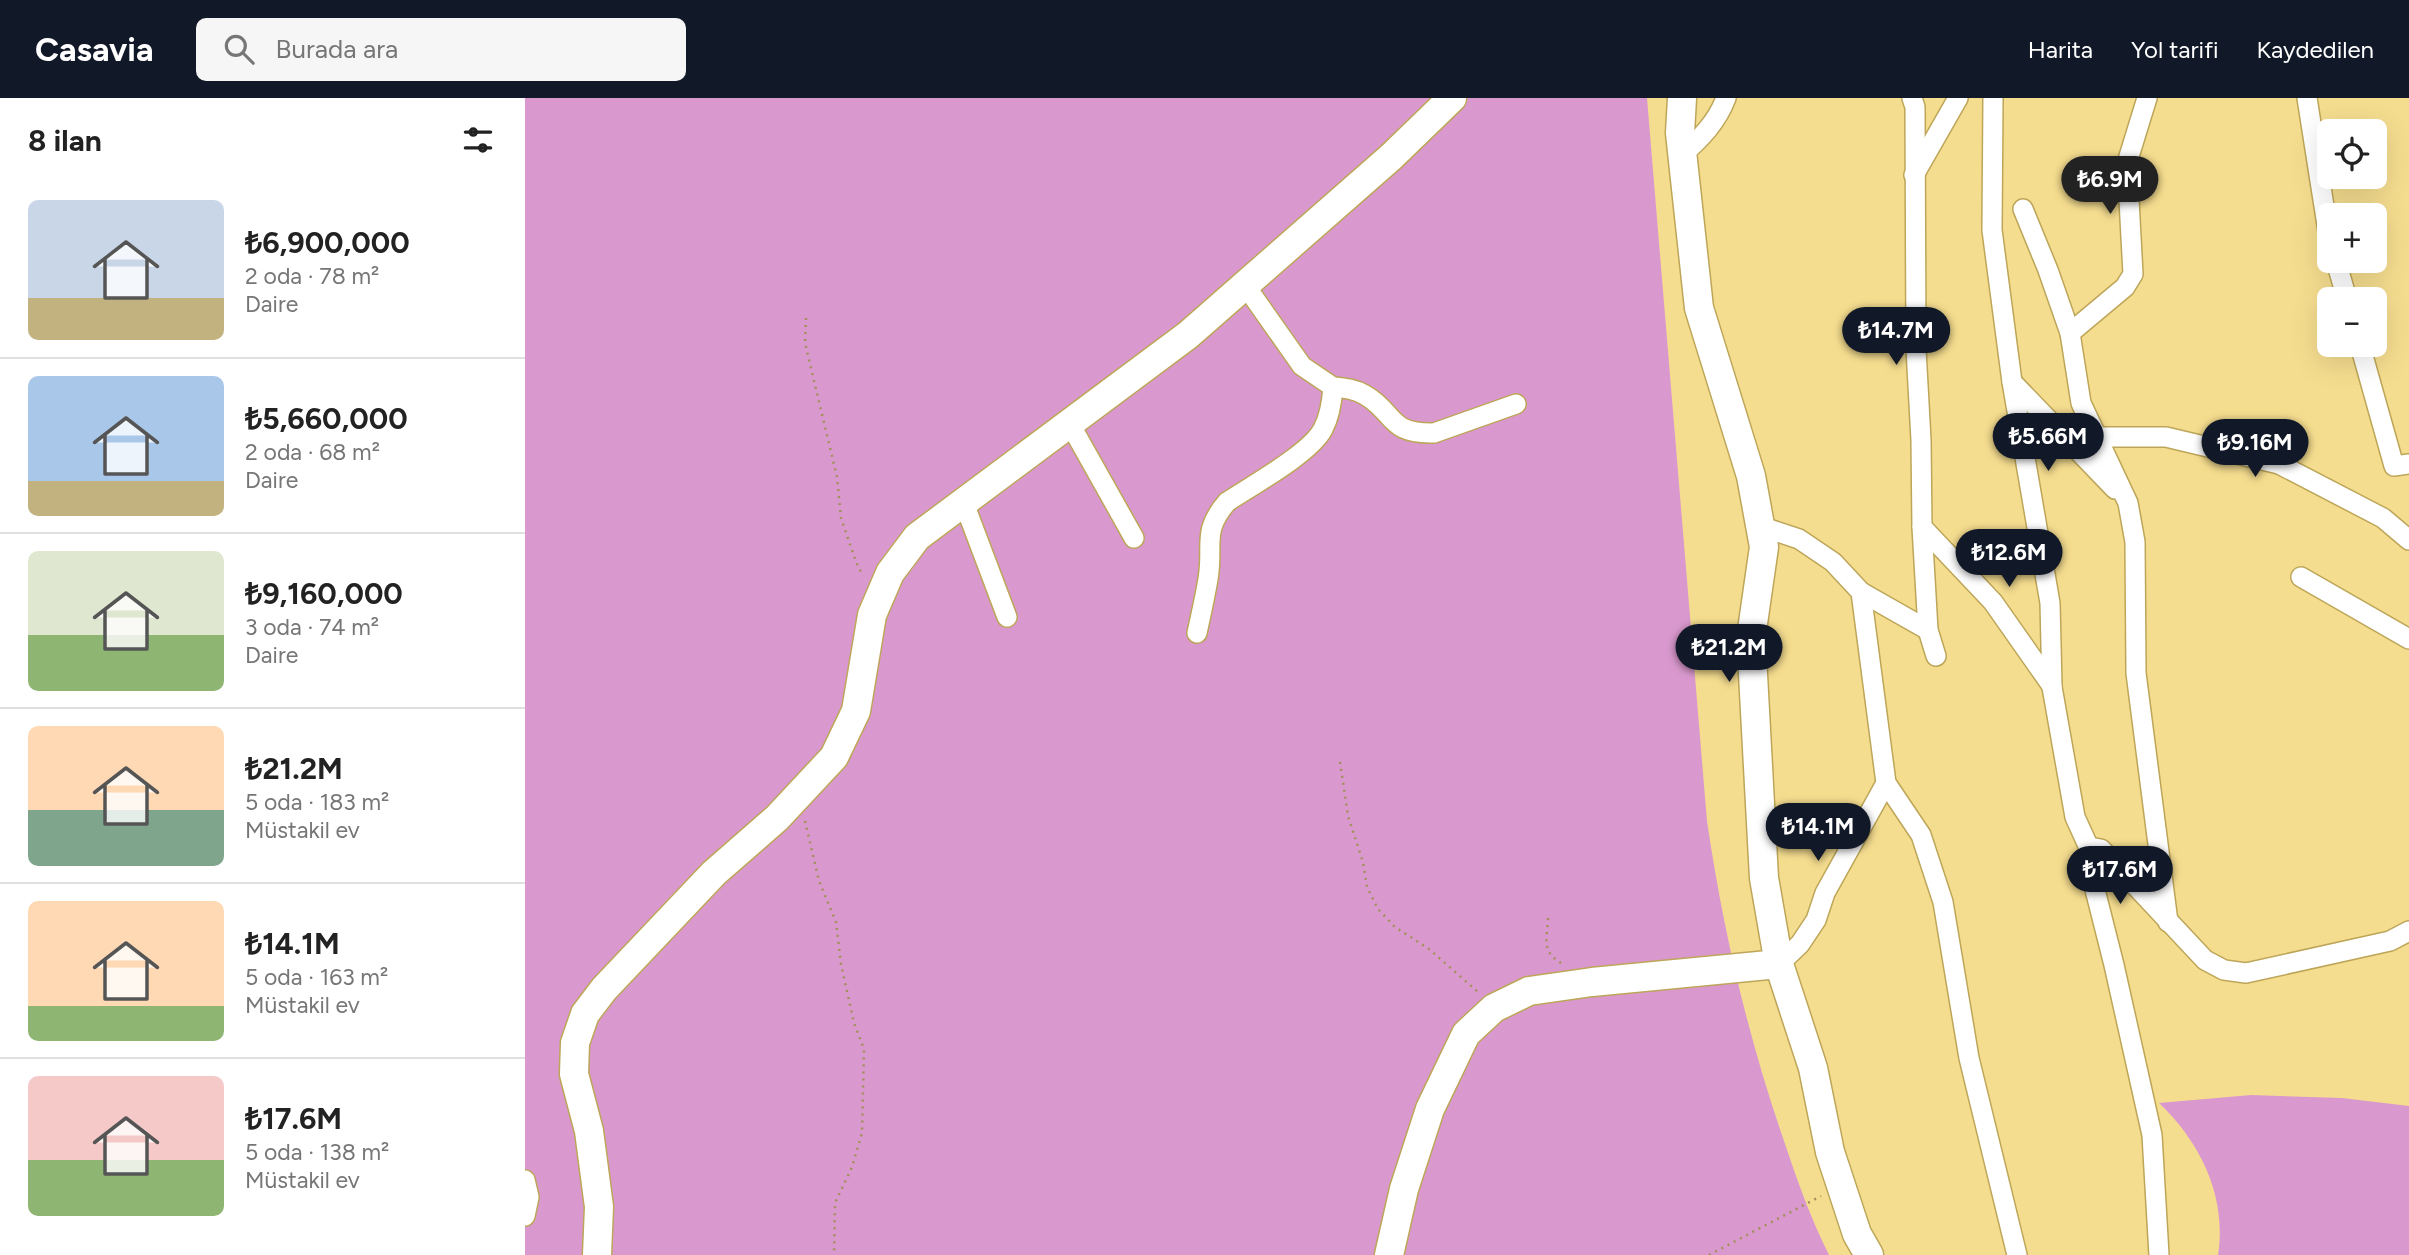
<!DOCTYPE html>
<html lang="tr">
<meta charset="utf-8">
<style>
:root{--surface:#fff;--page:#f6f6f6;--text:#222;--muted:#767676;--line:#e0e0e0;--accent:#111827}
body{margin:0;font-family:Figtree,sans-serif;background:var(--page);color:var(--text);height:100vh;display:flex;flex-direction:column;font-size:26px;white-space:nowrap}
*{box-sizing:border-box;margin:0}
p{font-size:23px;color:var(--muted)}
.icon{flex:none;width:38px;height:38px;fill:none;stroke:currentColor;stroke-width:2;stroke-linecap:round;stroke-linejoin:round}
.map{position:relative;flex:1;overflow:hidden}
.details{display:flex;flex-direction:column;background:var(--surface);width:525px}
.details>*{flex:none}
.fabs{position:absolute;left:1792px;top:21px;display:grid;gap:14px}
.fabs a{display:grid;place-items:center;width:70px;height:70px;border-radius:10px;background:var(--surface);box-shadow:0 7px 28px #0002;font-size:35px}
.price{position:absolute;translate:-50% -60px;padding:0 16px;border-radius:24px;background:var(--accent);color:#fff;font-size:23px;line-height:46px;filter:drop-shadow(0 2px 4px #0008)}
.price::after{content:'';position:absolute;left:50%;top:42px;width:21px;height:16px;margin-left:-10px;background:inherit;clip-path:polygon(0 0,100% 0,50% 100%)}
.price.on{background:#222;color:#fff}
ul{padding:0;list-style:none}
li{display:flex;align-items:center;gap:21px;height:175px;padding:0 28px}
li+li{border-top:2px solid var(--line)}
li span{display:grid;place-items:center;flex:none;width:196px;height:140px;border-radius:10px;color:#555}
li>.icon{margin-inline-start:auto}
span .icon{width:84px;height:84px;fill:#fffc;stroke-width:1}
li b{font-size:30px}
h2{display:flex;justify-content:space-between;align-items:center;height:84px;padding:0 28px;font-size:30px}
header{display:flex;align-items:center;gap:42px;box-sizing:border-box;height:98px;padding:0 35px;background:var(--accent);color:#fff}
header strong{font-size:33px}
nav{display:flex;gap:38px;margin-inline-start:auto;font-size:24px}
.search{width:490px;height:63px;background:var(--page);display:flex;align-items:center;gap:18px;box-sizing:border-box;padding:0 24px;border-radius:10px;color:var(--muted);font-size:26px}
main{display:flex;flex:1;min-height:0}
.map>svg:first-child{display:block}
</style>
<header>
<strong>Casavia</strong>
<div class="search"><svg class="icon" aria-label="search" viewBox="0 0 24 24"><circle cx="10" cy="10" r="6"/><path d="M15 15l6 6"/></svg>Burada ara</div>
<nav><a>Harita</a><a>Yol tarifi</a><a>Kaydedilen</a></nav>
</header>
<main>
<section class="details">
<h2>8 ilan<svg class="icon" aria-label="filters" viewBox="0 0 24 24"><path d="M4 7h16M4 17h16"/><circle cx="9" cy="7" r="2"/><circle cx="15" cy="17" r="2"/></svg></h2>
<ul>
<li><span style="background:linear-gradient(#c9d6e8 70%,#c2b280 0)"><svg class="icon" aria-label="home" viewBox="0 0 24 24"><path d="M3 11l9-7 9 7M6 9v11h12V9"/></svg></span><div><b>₺6,900,000</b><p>2 oda · 78 m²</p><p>Daire</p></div></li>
<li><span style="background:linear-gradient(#a9c7e8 75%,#c2b280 0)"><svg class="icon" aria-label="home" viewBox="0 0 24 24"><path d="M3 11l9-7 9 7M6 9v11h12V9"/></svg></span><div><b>₺5,660,000</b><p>2 oda · 68 m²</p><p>Daire</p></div></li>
<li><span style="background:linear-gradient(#dfe7d0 60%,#8fb573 0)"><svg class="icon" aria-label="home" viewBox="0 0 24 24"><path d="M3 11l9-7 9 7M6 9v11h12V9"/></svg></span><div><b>₺9,160,000</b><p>3 oda · 74 m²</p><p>Daire</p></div></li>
<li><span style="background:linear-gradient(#ffd9b3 60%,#7fa58c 0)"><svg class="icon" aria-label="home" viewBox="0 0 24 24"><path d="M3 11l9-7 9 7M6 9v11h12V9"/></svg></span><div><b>₺21.2M</b><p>5 oda · 183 m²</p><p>Müstakil ev</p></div></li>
<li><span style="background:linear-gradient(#ffd9b3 75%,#8fb573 0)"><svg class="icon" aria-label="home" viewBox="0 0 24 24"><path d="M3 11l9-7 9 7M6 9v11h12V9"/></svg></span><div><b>₺14.1M</b><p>5 oda · 163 m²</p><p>Müstakil ev</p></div></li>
<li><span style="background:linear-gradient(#f6c9c9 60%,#8fb573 0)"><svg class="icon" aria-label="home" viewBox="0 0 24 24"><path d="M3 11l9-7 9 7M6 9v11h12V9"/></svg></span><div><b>₺17.6M</b><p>5 oda · 138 m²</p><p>Müstakil ev</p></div></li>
</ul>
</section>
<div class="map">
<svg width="1884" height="1157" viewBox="0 0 1884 1157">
<rect width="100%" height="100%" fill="#f5dd8f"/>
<g fill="#da99ce">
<path d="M 0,0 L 1122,0 L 1182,723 C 1198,832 1223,939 1259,1043 C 1272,1082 1286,1121 1304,1157 L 0,1157 Z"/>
<path d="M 1726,997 L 1817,1000 L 1884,1008 L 1884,1157 L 1693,1157 C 1702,1099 1676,1045 1634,1005 Z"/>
</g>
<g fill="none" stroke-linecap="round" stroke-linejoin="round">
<g stroke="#bda659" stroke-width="22">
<g id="street">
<path d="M 1387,0 L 1390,9 L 1391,251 L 1396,342 L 1397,429 L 1403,532 L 1411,558"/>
<path d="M 1468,0 L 1467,132 L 1487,284 L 1525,505 L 1527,589 L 1550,719 L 1565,752"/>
<path d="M 1782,0 L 1804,140"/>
<path d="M 1157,57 C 1176,40 1192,24 1201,0"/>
<path d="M 1389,77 L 1433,0"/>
<path d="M 1498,111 L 1523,172 L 1545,235 L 1556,305 L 1603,405 L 1610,444 L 1611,575 L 1643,824"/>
<path d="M 1811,163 L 1822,201"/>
<path d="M 1545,235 L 1600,189 L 1608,176 L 1602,65 L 1622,0"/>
<path d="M 1835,247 L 1869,368 L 1884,366"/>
<path d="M 1487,284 L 1590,391"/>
<path d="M 808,289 C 820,290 830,291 840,297 C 871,315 862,336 909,335 L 991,306"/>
<path d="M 545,326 L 609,440"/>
<path d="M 1572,339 L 1641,339 L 1754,366 L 1858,420 L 1884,442"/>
<path d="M 439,405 L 482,519"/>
<path d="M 1235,428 L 1274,441 L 1308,464 L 1336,494 L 1361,685 L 1396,737 L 1418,804 L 1444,960 L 1492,1157"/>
<path d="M 1397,429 L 1468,504 L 1527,588"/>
<path d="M 1776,479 L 1884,541"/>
<path d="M 1336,494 L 1403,532"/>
<path d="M 672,535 C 676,517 680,499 683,481 C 689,447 676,434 702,404 C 726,388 786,355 798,331 C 805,318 807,303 808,289 L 777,268 L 720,187"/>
<path d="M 1254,866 L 1275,846 L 1291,822 L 1300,795 L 1361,685"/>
<path d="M 0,1082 L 4,1099 L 0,1118"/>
<path d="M 1634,1157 L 1627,1037 L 1589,867 L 1562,760 L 1563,755 L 1570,750 L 1576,751 L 1680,862 L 1699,872 L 1721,875 L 1865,843 L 1884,833"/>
</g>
</g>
<g stroke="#bda659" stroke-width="31">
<g id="secondary">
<path d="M 1157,0 L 1155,35 L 1174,210 L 1226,378 L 1239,449 L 1226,539 L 1239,780 L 1254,866 L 1288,970 L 1305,1054 L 1332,1136 L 1344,1157"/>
<path d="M 72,1157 L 74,1109 L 64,1033 L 49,976 L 50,945 L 60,916 L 79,891 L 189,775 L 252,720 L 309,659 L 331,613 L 347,517 L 365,475 L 392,439 L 663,237 L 866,59 L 927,0"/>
<path d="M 864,1157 L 879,1091 L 905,1011 L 941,936 L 969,910 L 1004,893 L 1067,884 L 1254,866"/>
</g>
</g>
<g stroke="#a2905a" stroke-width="2.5" stroke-dasharray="2 5" stroke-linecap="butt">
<path d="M 281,220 L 280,245 L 312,379 L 316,420 L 331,464 L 338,478"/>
<path d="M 815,664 L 823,718 L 838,764 L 842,789 L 853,811 L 870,829 L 904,851 L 953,894"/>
<path d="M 280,723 L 294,783 L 311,824 L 316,866 L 329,925 L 339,951 L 337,1035 L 327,1069 L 310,1105 L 309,1157"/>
<path d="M 1023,820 C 1022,842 1016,853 1036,865"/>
<path d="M 1184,1157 L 1296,1098"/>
</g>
<use href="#street" stroke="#fff" stroke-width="19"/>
<use href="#secondary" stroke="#fff" stroke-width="28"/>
</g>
</svg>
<div class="fabs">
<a><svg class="icon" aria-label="locate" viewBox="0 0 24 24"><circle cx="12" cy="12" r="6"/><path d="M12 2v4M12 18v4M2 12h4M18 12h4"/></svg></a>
<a>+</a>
<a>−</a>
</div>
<b class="price on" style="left:1585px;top:118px">₺6.9M</b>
<b class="price" style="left:1371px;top:269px">₺14.7M</b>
<b class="price" style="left:1523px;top:375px">₺5.66M</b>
<b class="price" style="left:1730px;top:381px">₺9.16M</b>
<b class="price" style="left:1484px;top:491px">₺12.6M</b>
<b class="price" style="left:1204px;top:586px">₺21.2M</b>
<b class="price" style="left:1293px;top:765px">₺14.1M</b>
<b class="price" style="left:1595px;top:808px">₺17.6M</b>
</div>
</main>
